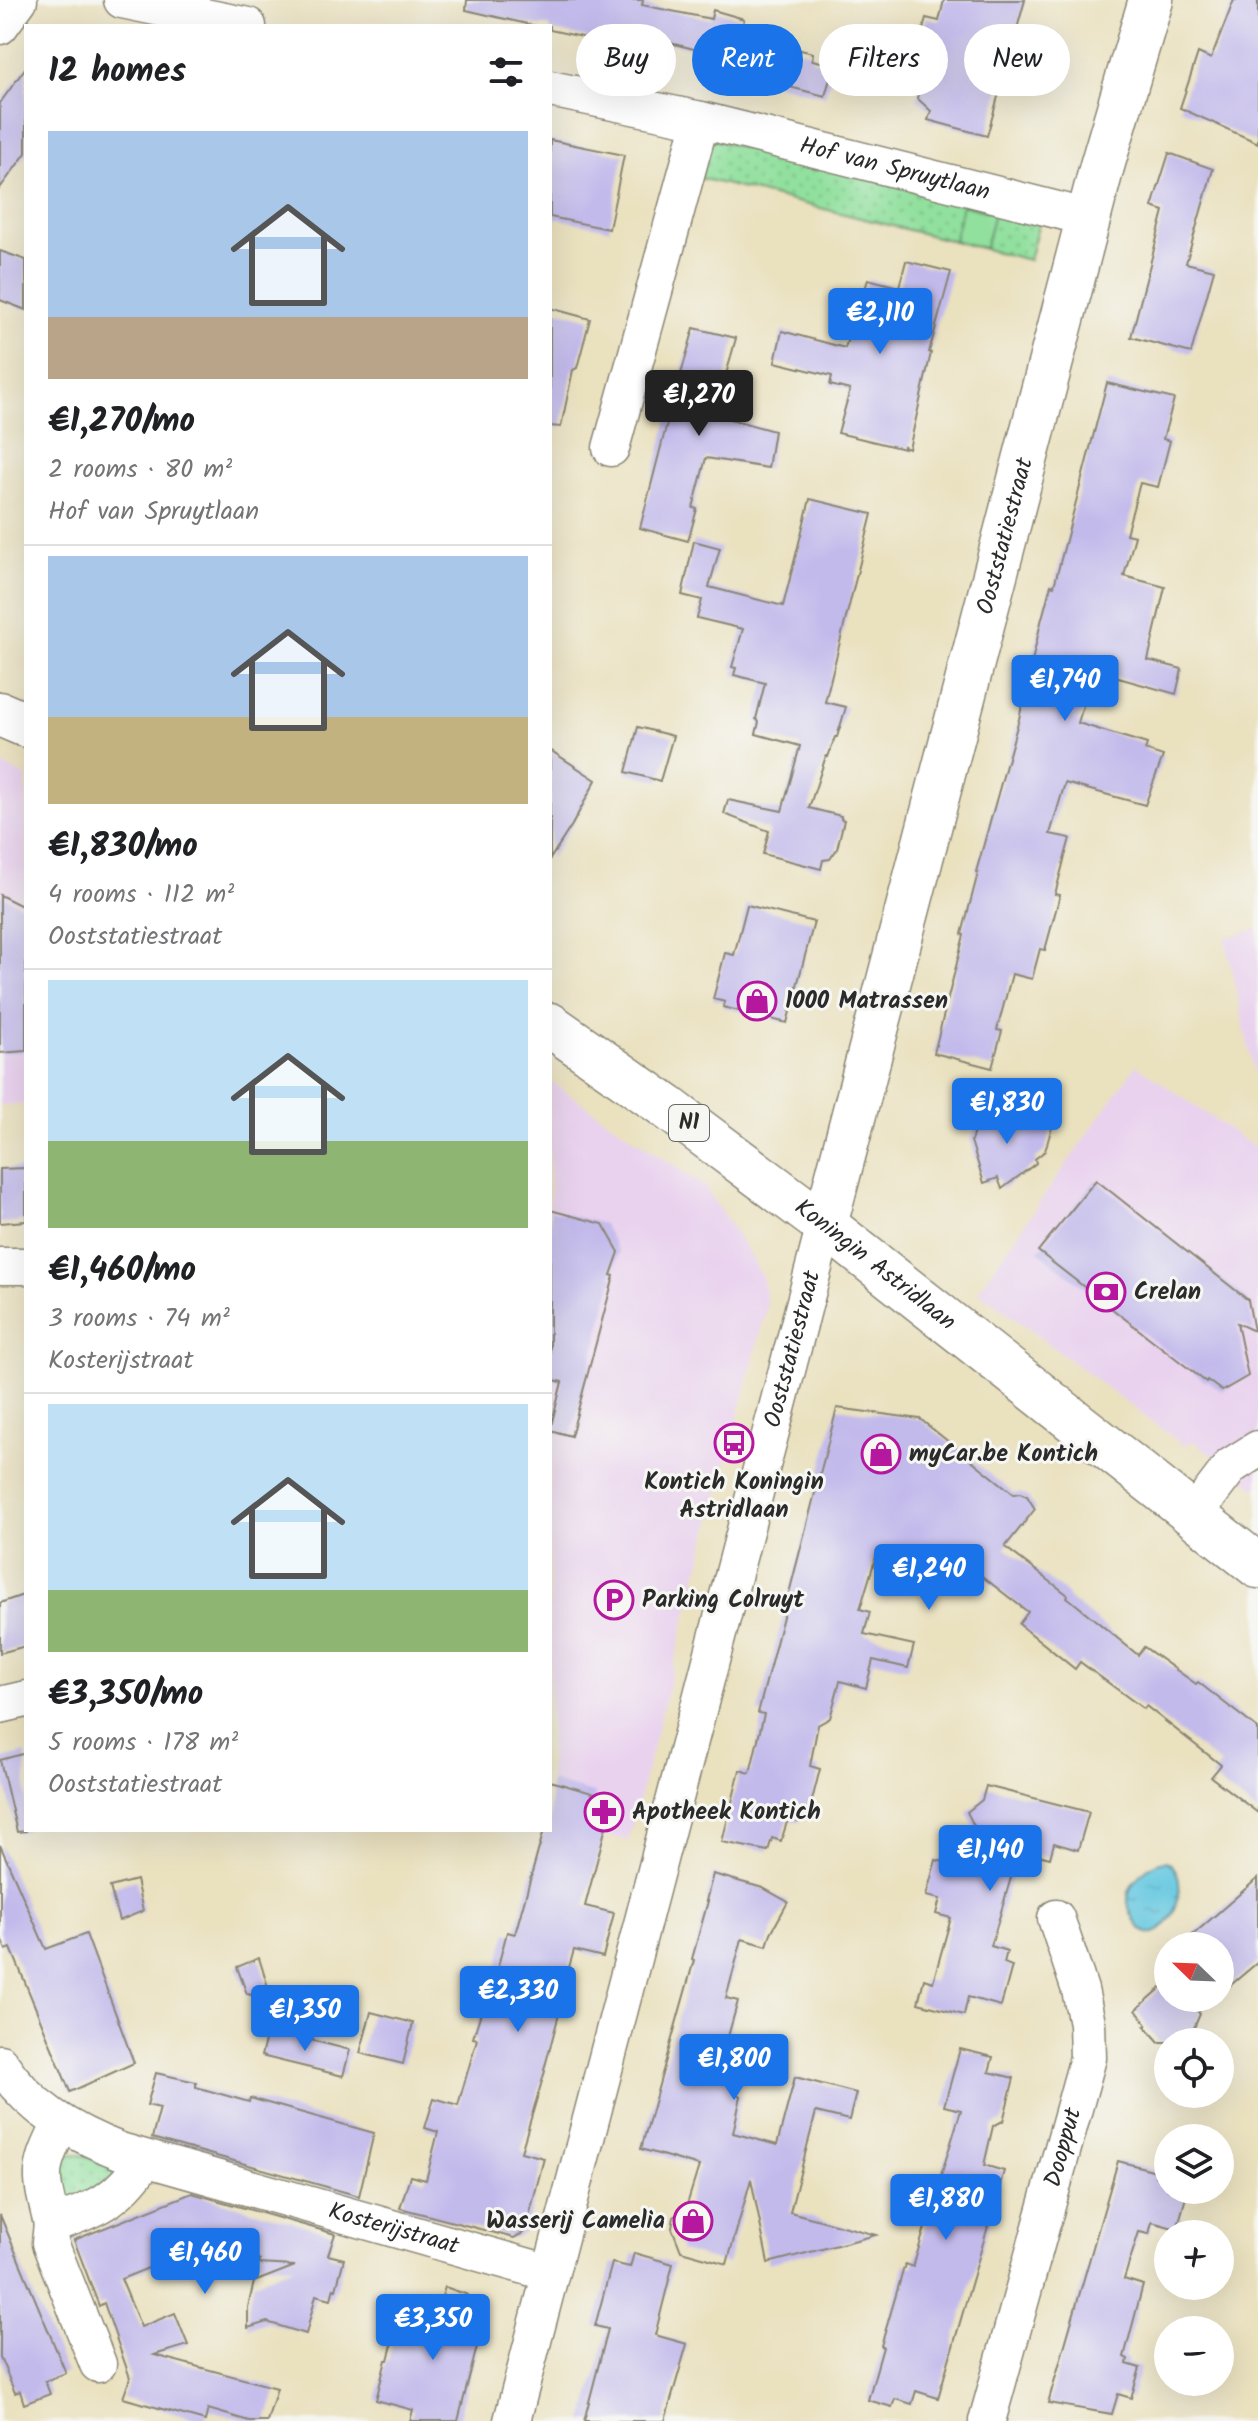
<!DOCTYPE html>
<meta charset="utf-8">
<style>
:root{--surface:#fff;--page:#f2f2f2;--text:#202124;--muted:#757577;--line:#e0e0e0;--accent:#1a73e8}
body{margin:0;font-family:Kalam,sans-serif;background:var(--page);color:var(--text);height:100vh;display:flex;flex-direction:column;font-size:30px;white-space:nowrap}
*{box-sizing:border-box;margin:0}
p{font-size:26px;color:var(--muted)}
.icon{flex:none;width:44px;height:44px;fill:none;stroke:currentColor;stroke-width:2;stroke-linecap:round;stroke-linejoin:round}
.map{position:relative;flex:1;overflow:hidden}
.sheet{position:absolute;left:24px;top:24px;width:528px;height:1808px;display:flex;flex-direction:column;background:var(--surface);border-radius:0px;box-shadow:0 8px 32px #0002}
.sheet>*{flex:none}
.guide{position:absolute;left:576px;top:24px;width:562px;height:72px;display:flex;gap:16px}
.needle{width:52px;rotate:293deg}
.controls{position:absolute;left:1154px;top:1932px;display:grid;gap:16px}
.controls a{display:grid;place-items:center;width:80px;height:80px;border-radius:50%;background:var(--surface);box-shadow:0 8px 32px #0002;font-size:40px}
.price{position:absolute;translate:-50% -68px;padding:0 18px;border-radius:8px;background:var(--accent);color:#fff;font-size:26px;line-height:52px;filter:drop-shadow(0 2px 4px #0008)}
.price::after{content:'';position:absolute;left:50%;top:48px;width:24px;height:18px;margin-left:-12px;background:inherit;clip-path:polygon(0 0,100% 0,50% 100%)}
.price.active{background:#222;color:#fff}
ul{padding:0;list-style:none}
li{display:grid;align-content:center;gap:16px;height:424px;padding:0 24px}
li+li{border-top:2px solid var(--line)}
li span{display:grid;place-items:center;height:248px;border-radius:0px;color:#555}
li>.icon{margin-inline-start:auto}
span .icon{width:144px;height:144px;fill:#fffc;stroke-width:1}
li b{font-size:34px}
h2{display:flex;justify-content:space-between;align-items:center;height:96px;padding:0 24px;font-size:34px}
.chip{padding:0 28px;border-radius:36px;background:var(--surface);box-shadow:0 8px 32px #0002;font-size:28px;line-height:72px}
.chip.active{background:var(--accent);color:#fff}
.map>svg:first-child{display:block}
</style>
<div class="map">
<svg width="1258" height="2421" viewBox="0 0 1258 2421">
<defs>
<pattern id="grass-dots" width="8" height="8" patternUnits="userSpaceOnUse" patternTransform="scale(2)"><rect width="8" height="8" fill="#91e09e"/><path d="M2 2h.1M6 6h.1" fill="none" stroke="#7dc088" stroke-width="1.8" stroke-linecap="round"/></pattern>
<pattern id="water-ripples" width="26" height="14" patternUnits="userSpaceOnUse" patternTransform="scale(2)"><rect width="26" height="14" fill="#63c7e0"/><path d="M2 4q2-2 4 0t4 0M15 11q2-2 4 0t4 0" fill="none" stroke="#56abc0"/></pattern>
</defs>
<rect width="100%" height="100%" fill="#f6f6f2"/>
<filter id="ink" filterUnits="userSpaceOnUse"><feTurbulence type="fractalNoise" baseFrequency=".0125" numOctaves="2"/><feDisplacementMap in="SourceGraphic" scale="16" xChannelSelector="R" yChannelSelector="G"/><feConvolveMatrix kernelMatrix="1 2 1 2 8 2 1 2 1" color-interpolation-filters="sRGB"/></filter>
<filter id="wash" filterUnits="userSpaceOnUse"><feTurbulence type="fractalNoise" baseFrequency=".006" numOctaves="4" result="noise"/><feDisplacementMap in="SourceGraphic" scale="32" xChannelSelector="R" yChannelSelector="G"/><feGaussianBlur stdDeviation="1.8" result="paint"/><feColorMatrix in="noise" values="0 0 0 0 0 0 0 0 0 0 0 0 0 0 0 0 0 1.4 0 .05"/><feComposite in="paint" operator="in"/></filter>
<g filter="url(#wash)">
<rect width="100%" height="100%" fill="#eae1bf"/>
<g fill="#e9d2ee">
<path d="M 0,764 L 26,776 L 26,1104 L 0,1105 Z"/>
<path d="M 1258,929 L 1258,1091 L 1225,938 Z"/>
<path d="M 1136,1065 L 1258,1150 L 1258,1490 L 1194,1441 L 1183,1445 L 978,1291 Z"/>
<path d="M 550,1081 L 704,1186 L 747,1250 L 762,1277 L 767,1306 L 628,1841 L 550,1820 Z"/>
</g>
<g fill="url(#grass-dots)" stroke="#5e8664" stroke-width="2">
<path d="M 710,139 L 1039,222 L 1029,260 L 700,178 Z"/>
<path d="M 77,2154 C 91,2159 109,2161 115,2176 L 73,2201 L 60,2195 L 52,2173 L 66,2155 Z"/>
</g>
<path fill="#91e09e" stroke="#5e8664" stroke-width="2" d="M 962,205 L 994,213 L 985,248 L 954,241 Z"/>
<path fill="url(#water-ripples)" stroke="#477986" stroke-width="2" d="M 1166,1861 C 1195,1876 1171,1938 1148,1933 C 1141,1931 1138,1927 1135,1921 C 1131,1913 1127,1906 1128,1897 C 1130,1881 1150,1862 1166,1861 Z"/>
<g id="blocks">
<g fill="#c2baeb">
<path d="M 467,0 L 643,0 L 642,5 L 711,19 L 713,10 L 744,19 L 740,35 L 813,53 L 812,60 L 834,65 L 825,96 L 730,72 L 732,66 L 720,63 L 722,56 L 670,43 L 666,58 L 615,46 L 615,44 L 550,30 L 550,26 L 536,26 L 466,10 Z"/>
<path d="M 944,0 L 1025,0 L 987,136 L 928,120 L 931,111 L 917,98 L 927,60 L 916,57 L 926,18 L 939,21 Z"/>
<path d="M 1234,0 L 1258,0 L 1258,143 L 1180,108 L 1198,53 L 1211,59 Z"/>
<path d="M 26,67 L 26,153 L 0,188 L 0,103 Z"/>
<path d="M 550,140 L 624,155 L 609,229 L 550,217 Z"/>
<path d="M 1169,153 L 1213,169 L 1186,263 L 1214,270 L 1191,353 L 1131,337 L 1164,211 L 1152,207 Z"/>
<path d="M 0,251 L 26,260 L 26,310 L 0,300 Z"/>
<path d="M 906,261 L 951,272 L 929,352 L 931,353 L 909,449 L 904,447 L 904,449 L 838,433 L 850,390 L 830,385 L 832,376 L 775,362 L 782,331 L 845,348 L 850,332 L 853,333 L 868,279 L 899,287 Z"/>
<path d="M 550,308 L 590,319 L 577,368 L 573,370 L 561,427 L 550,426 Z"/>
<path d="M 694,328 L 736,338 L 715,415 L 774,431 L 768,468 L 706,458 L 693,508 L 697,509 L 688,541 L 640,528 L 666,427 Z"/>
<path d="M 1107,383 L 1174,399 L 1163,439 L 1170,441 L 1158,487 L 1140,483 L 1126,534 L 1135,536 L 1124,576 L 1165,587 L 1148,660 L 1182,669 L 1176,694 L 1093,671 L 1078,723 L 1147,744 L 1145,750 L 1163,756 L 1145,805 L 1065,783 L 1050,834 L 1070,838 L 1055,894 L 1060,895 L 1045,950 L 1040,949 L 1032,979 L 1012,974 L 997,1030 L 1002,1031 L 992,1068 L 934,1053 L 964,935 L 962,934 L 978,873 L 976,872 L 1019,719 L 1041,622 L 1051,585 L 1054,586 Z"/>
<path d="M 810,499 L 872,514 L 825,702 L 846,707 L 837,737 L 835,737 L 828,757 L 826,756 L 809,808 L 841,816 L 841,819 L 844,820 L 837,849 L 830,859 L 823,860 L 821,869 L 763,854 L 769,831 L 724,814 L 728,800 L 782,811 L 800,746 L 756,734 L 759,722 L 756,719 L 765,683 L 734,675 L 736,668 L 732,667 L 743,629 L 697,618 L 702,600 L 682,595 L 694,541 L 720,548 L 709,587 L 783,606 Z"/>
<path d="M 638,727 L 673,736 L 660,781 L 626,772 Z"/>
<path d="M 550,750 L 596,780 L 572,825 L 550,859 Z"/>
<path d="M 0,895 L 26,908 L 26,1051 L 0,1053 Z"/>
<path d="M 747,905 L 814,922 L 787,1023 L 723,1007 L 725,1002 L 713,999 L 725,953 L 734,955 Z"/>
<path d="M 981,1109 L 1052,1127 L 1045,1151 L 1035,1159 L 1036,1163 L 1002,1189 L 998,1178 L 984,1183 L 971,1141 Z"/>
<path d="M 26,1168 L 26,1221 L 0,1223 L 0,1169 Z"/>
<path d="M 1096,1180 L 1248,1300 L 1254,1331 L 1237,1323 L 1248,1376 L 1222,1391 L 1207,1380 L 1206,1382 L 1038,1251 Z"/>
<path d="M 550,1210 L 603,1224 L 619,1252 L 611,1275 L 614,1276 L 571,1436 L 550,1430 L 562,1382 L 550,1379 Z"/>
<path d="M 837,1408 L 920,1419 L 1014,1494 L 1020,1493 L 1027,1496 L 1035,1509 L 1005,1547 L 1068,1595 L 1067,1597 L 1138,1655 L 1144,1647 L 1196,1684 L 1198,1682 L 1258,1729 L 1258,1813 L 1211,1777 L 1221,1765 L 1146,1706 L 1144,1709 L 1080,1662 L 1075,1669 L 1019,1624 L 1028,1612 L 970,1567 L 895,1548 L 891,1560 L 876,1556 L 860,1609 L 870,1612 L 864,1634 L 914,1645 L 908,1668 L 873,1660 L 866,1688 L 840,1681 L 830,1718 L 818,1725 L 810,1766 L 820,1769 L 807,1820 L 801,1818 L 799,1822 L 788,1819 L 781,1841 L 772,1838 L 768,1851 L 722,1842 L 740,1770 L 750,1773 L 764,1714 L 758,1713 Z"/>
<path d="M 26,1594 L 26,1646 L 0,1653 L 0,1603 Z"/>
<path d="M 26,1753 L 26,1831 L 17,1832 L 0,1760 Z"/>
<path d="M 550,1781 L 596,1794 L 593,1799 L 612,1804 L 585,1906 L 614,1913 L 603,1957 L 574,1950 L 559,2002 L 562,2003 L 544,2070 L 545,2071 L 521,2152 L 544,2158 L 525,2232 L 514,2238 L 400,2208 L 410,2176 L 426,2180 L 438,2132 L 425,2128 L 434,2098 L 458,2105 L 477,2039 L 473,2038 L 490,1984 L 493,1985 L 507,1932 L 515,1934 L 544,1830 L 550,1830 Z"/>
<path d="M 986,1786 L 1089,1812 L 1078,1850 L 1054,1843 L 1050,1858 L 1019,1850 L 991,1946 L 1007,1951 L 1004,1963 L 1012,1966 L 1001,2006 L 968,1997 L 964,2015 L 918,2003 L 924,1979 L 933,1982 L 951,1918 L 936,1914 L 940,1899 L 926,1896 L 936,1860 L 965,1867 L 974,1826 L 967,1812 L 982,1800 Z"/>
<path d="M 0,1845 L 46,1949 L 86,1934 L 134,2063 L 70,2092 L 11,1948 L 6,1950 L 0,1936 Z"/>
<path d="M 713,1874 L 763,1888 L 788,1902 L 771,1933 L 767,1946 L 742,1939 L 726,1998 L 738,2001 L 722,2058 L 744,2064 L 736,2094 L 741,2096 L 733,2133 L 777,2145 L 795,2077 L 856,2093 L 849,2120 L 816,2112 L 790,2212 L 876,2235 L 768,2263 L 751,2179 L 727,2264 L 681,2251 L 672,2228 L 674,2217 L 686,2208 L 699,2166 L 641,2149 L 694,1960 L 692,1959 L 708,1901 L 706,1901 Z"/>
<path d="M 1258,1878 L 1258,1962 L 1220,1994 L 1220,1946 L 1180,1946 Z"/>
<path d="M 136,1880 L 143,1911 L 119,1921 L 110,1887 Z"/>
<path d="M 259,1958 L 272,2000 L 247,1994 L 237,1967 Z"/>
<path d="M 1168,1982 L 1168,1998 L 1215,1998 L 1198,2012 L 1200,2014 L 1188,2042 L 1159,2042 L 1145,2026 L 1147,2025 L 1136,2010 Z"/>
<path d="M 371,2012 L 413,2023 L 403,2064 L 360,2053 Z"/>
<path d="M 268,2029 L 350,2050 L 343,2076 L 261,2056 Z"/>
<path d="M 960,2049 L 993,2057 L 989,2072 L 1014,2078 L 1003,2121 L 993,2126 L 984,2165 L 1004,2171 L 938,2398 L 916,2391 L 912,2404 L 895,2399 L 892,2407 L 868,2400 L 883,2347 L 881,2346 L 905,2264 L 913,2267 L 961,2110 L 944,2106 Z"/>
<path d="M 156,2073 L 196,2082 L 196,2087 L 249,2102 L 250,2098 L 374,2133 L 359,2196 L 152,2138 L 160,2108 L 147,2105 Z"/>
<path d="M 1118,2161 L 1156,2171 L 1155,2176 L 1168,2180 L 1168,2190 L 1188,2190 L 1177,2229 L 1152,2222 L 1149,2234 L 1139,2232 L 1124,2279 L 1143,2285 L 1124,2357 L 1128,2359 L 1127,2364 L 1140,2368 L 1131,2398 L 1118,2394 L 1112,2414 L 1048,2403 Z"/>
<path d="M 192,2193 L 335,2234 L 328,2255 L 344,2259 L 336,2289 L 334,2288 L 331,2299 L 316,2295 L 306,2334 L 267,2322 L 248,2328 L 248,2307 L 254,2282 L 295,2266 L 259,2264 L 260,2260 L 208,2243 L 185,2259 L 154,2258 L 156,2265 L 121,2279 L 141,2327 L 175,2313 L 188,2345 L 154,2355 L 277,2388 L 267,2421 L 249,2421 L 208,2409 L 205,2421 L 123,2398 L 130,2378 L 104,2303 L 99,2306 L 74,2240 Z"/>
<path d="M 0,2215 L 66,2373 L 45,2381 L 50,2394 L 24,2404 L 20,2391 L 15,2393 L 0,2357 Z"/>
<path d="M 634,2253 L 673,2264 L 655,2335 L 687,2344 L 665,2421 L 584,2421 L 608,2329 L 595,2326 L 612,2263 L 630,2267 Z"/>
<path d="M 445,2287 L 468,2295 L 463,2313 L 484,2319 L 458,2421 L 410,2421 L 413,2410 L 376,2400 L 386,2360 L 388,2360 L 396,2330 L 418,2336 L 426,2303 L 439,2306 Z"/>
</g>
</g>
</g>
<g filter="url(#ink)">
<use href="#blocks" fill-opacity="0" stroke="#8a8675" stroke-width="2"/>
<g fill="none" stroke-linecap="round" stroke-linejoin="round">
<g stroke="#8a8675" stroke-width="39">
<g id="street">
<path d="M 122,0 L 248,26"/>
<path d="M 0,26 L 19,0"/>
<path id="s1" d="M 550,89 L 701,120 L 1089,218"/>
<path d="M 611,448 L 701,120"/>
<path d="M 0,1266 L 26,1266"/>
<path d="M 1193,1516 L 1231,1466 L 1258,1449"/>
<path d="M 0,1705 L 26,1699"/>
<path id="s2" d="M 0,2063 C 29,2108 71,2132 120,2151 L 550,2273"/>
<path d="M 61,2124 C 37,2171 40,2174 52,2224 C 98,2208 117,2201 145,2160"/>
<path d="M 52,2224 L 50,2243 L 98,2364"/>
<path id="s3" d="M 512,2421 L 825,1225"/>
<path id="s4" d="M 987,2421 L 1088,2058 L 1087,2023 L 1080,1990 L 1056,1918"/>
</g>
</g>
<g stroke="#8a8675" stroke-width="47">
<g id="secondary">
<path id="s5" d="M 825,1225 L 1102,166 L 1151,0"/>
</g>
</g>
<g stroke="#8a8675" stroke-width="47">
<g id="primary">
<path d="M 0,714 L 26,725"/>
<path id="s6" d="M 550,1025 L 667,1107 L 825,1225 L 1258,1566"/>
</g>
</g>
<use href="#street" stroke="#fff" stroke-width="36"/>
<use href="#secondary" stroke="#fff" stroke-width="44"/>
<use href="#primary" stroke="#fff" stroke-width="44"/>
</g>
</g>
<defs>
<g id="shop-ring" transform="scale(2)"><circle r="9.5" fill="#f6f6f2" stroke="#b5179e" stroke-width="1.5"/><path d="M-5-2.5h2.3a2.7 3.5 0 0 1 5.4 0H5L5.5 6h-11ZM-1.5-2.5h3a1.5 2.3 0 0 0-3 0Z" fill="#b5179e"/></g>
<g id="bank-ring" transform="scale(2)"><circle r="9.5" fill="#f6f6f2" stroke="#b5179e" stroke-width="1.5"/><path d="M-6-4H6V4H-6ZM0-2.3a2.3 2.3 0 1 0 0 4.6a2.3 2.3 0 1 0 0-4.6Z" fill="#b5179e"/></g>
<g id="bus-ring" transform="scale(2)"><circle r="9.5" fill="#f6f6f2" stroke="#b5179e" stroke-width="1.5"/><path d="M-5-6H5V4H4V6H2V4H-2V6H-4V4H-5ZM-3.5-4V0h7V-4ZM-3.5 1.2v1.5H-2V1.2ZM2 1.2v1.5H3.5V1.2Z" fill="#b5179e"/></g>
<g id="parking-ring" transform="scale(2)"><circle r="9.5" fill="#f6f6f2" stroke="#b5179e" stroke-width="1.5"/><path d="M-3.5-5.5H1a3.5 3.5 0 0 1 0 7H-1V5.5H-3.5ZM-1-3.4V-.6H.8a1.4 1.4 0 0 0 0-2.8Z" fill="#b5179e"/></g>
<g id="pharmacy-ring" transform="scale(2)"><circle r="9.5" fill="#f6f6f2" stroke="#b5179e" stroke-width="1.5"/><path d="M-2-6h4v4h4v4h-4v4h-4v-4h-4v-4h4Z" fill="#b5179e"/></g>
</defs>
<g fill-rule="evenodd">
<use href="#shop-ring" x="757" y="1001"/>
<use href="#bank-ring" x="1106" y="1292"/>
<use href="#bus-ring" x="734" y="1443"/>
<use href="#shop-ring" x="881" y="1454"/>
<use href="#parking-ring" x="614" y="1600"/>
<use href="#pharmacy-ring" x="604" y="1812"/>
<use href="#shop-ring" x="693" y="2221"/>
</g>
<g text-anchor="middle" dominant-baseline="central" stroke-width="6" stroke-linejoin="round" paint-order="stroke">
<rect fill="#f6f6f2" stroke="#686867" stroke-width="2" x="669" y="1105" width="40" height="36" rx="6"/>
<g font-size="22" font-weight="bold" fill="#2b2b2b">
<text x="689" y="1123">N1</text>
</g>
<g font-size="24" fill="#2b2b2b" stroke="#f6f6f2">
<text stroke="none"><textPath href="#s1" startOffset="354">Hof van Spruytlaan</textPath></text>
<text stroke="none"><textPath href="#s5" startOffset="712">Ooststatiestraat</textPath></text>
<text stroke="none"><textPath href="#s6" startOffset="404">Koningin Astridlaan</textPath></text>
<text stroke="none"><textPath href="#s3" startOffset="1108">Ooststatiestraat</textPath></text>
<text stroke="none"><textPath href="#s4" startOffset="284">Doopput</textPath></text>
<text stroke="none"><textPath href="#s2" startOffset="436">Kosterijstraat</textPath></text>
</g>
<g font-size="24" font-weight="bold" fill="#2b2b2b" stroke="#f6f6f2" text-anchor="start">
<text x="785" y="1001">1000 Matrassen</text>
<text x="1134" y="1292">Crelan</text>
<text x="909" y="1454">myCar.be Kontich</text>
<text x="734" y="1482" text-anchor="middle">Kontich Koningin<tspan x="734" dy="28">Astridlaan</tspan></text>
<text x="642" y="1600">Parking Colruyt</text>
<text x="632" y="1812">Apotheek Kontich</text>
<text x="665" y="2221" text-anchor="end">Wasserij Camelia</text>
</g>
</g>
</svg>
<div class="controls">
<a><svg class="needle" viewBox="-14 -14 28 28"><path d="M0-13l5 13h-10z" fill="#e53935"/><path d="M0 13l5-13h-10z" fill="#757577"/></svg></a>
<a><svg class="icon" aria-label="locate" viewBox="0 0 24 24"><circle cx="12" cy="12" r="6"/><path d="M12 2v4M12 18v4M2 12h4M18 12h4"/></svg></a>
<a><svg class="icon" aria-label="layers" viewBox="0 0 24 24"><path d="M12 4l9 5-9 5-9-5zM3 14l9 5 9-5"/></svg></a>
<a>+</a>
<a>−</a>
</div>
<b class="price" style="left:880px;top:356px">€2,110</b>
<b class="price active" style="left:699px;top:438px">€1,270</b>
<b class="price" style="left:1065px;top:723px">€1,740</b>
<b class="price" style="left:1007px;top:1146px">€1,830</b>
<b class="price" style="left:929px;top:1612px">€1,240</b>
<b class="price" style="left:990px;top:1893px">€1,140</b>
<b class="price" style="left:518px;top:2034px">€2,330</b>
<b class="price" style="left:305px;top:2053px">€1,350</b>
<b class="price" style="left:734px;top:2102px">€1,800</b>
<b class="price" style="left:946px;top:2242px">€1,880</b>
<b class="price" style="left:205px;top:2296px">€1,460</b>
<b class="price" style="left:433px;top:2362px">€3,350</b>
<div class="guide">
<a class="chip">Buy</a>
<a class="chip active">Rent</a>
<a class="chip">Filters</a>
<a class="chip">New</a>
</div>
<section class="sheet">
<h2>12 homes<svg class="icon" aria-label="filters" viewBox="0 0 24 24"><path d="M4 7h16M4 17h16"/><circle cx="9" cy="7" r="2"/><circle cx="15" cy="17" r="2"/></svg></h2>
<ul>
<li><span style="background:linear-gradient(#a9c7e8 75%,#b9a48a 0)"><svg class="icon" aria-label="home" viewBox="0 0 24 24"><path d="M3 11l9-7 9 7M6 9v11h12V9"/></svg></span><div><b>€1,270/mo</b><p>2 rooms · 80 m²</p><p>Hof van Spruytlaan</p></div></li>
<li><span style="background:linear-gradient(#a9c7e8 65%,#c2b280 0)"><svg class="icon" aria-label="home" viewBox="0 0 24 24"><path d="M3 11l9-7 9 7M6 9v11h12V9"/></svg></span><div><b>€1,830/mo</b><p>4 rooms · 112 m²</p><p>Ooststatiestraat</p></div></li>
<li><span style="background:linear-gradient(#bfe0f5 65%,#8fb573 0)"><svg class="icon" aria-label="home" viewBox="0 0 24 24"><path d="M3 11l9-7 9 7M6 9v11h12V9"/></svg></span><div><b>€1,460/mo</b><p>3 rooms · 74 m²</p><p>Kosterijstraat</p></div></li>
<li><span style="background:linear-gradient(#bfe0f5 75%,#8fb573 0)"><svg class="icon" aria-label="home" viewBox="0 0 24 24"><path d="M3 11l9-7 9 7M6 9v11h12V9"/></svg></span><div><b>€3,350/mo</b><p>5 rooms · 178 m²</p><p>Ooststatiestraat</p></div></li>
</ul>
</section>
</div>
